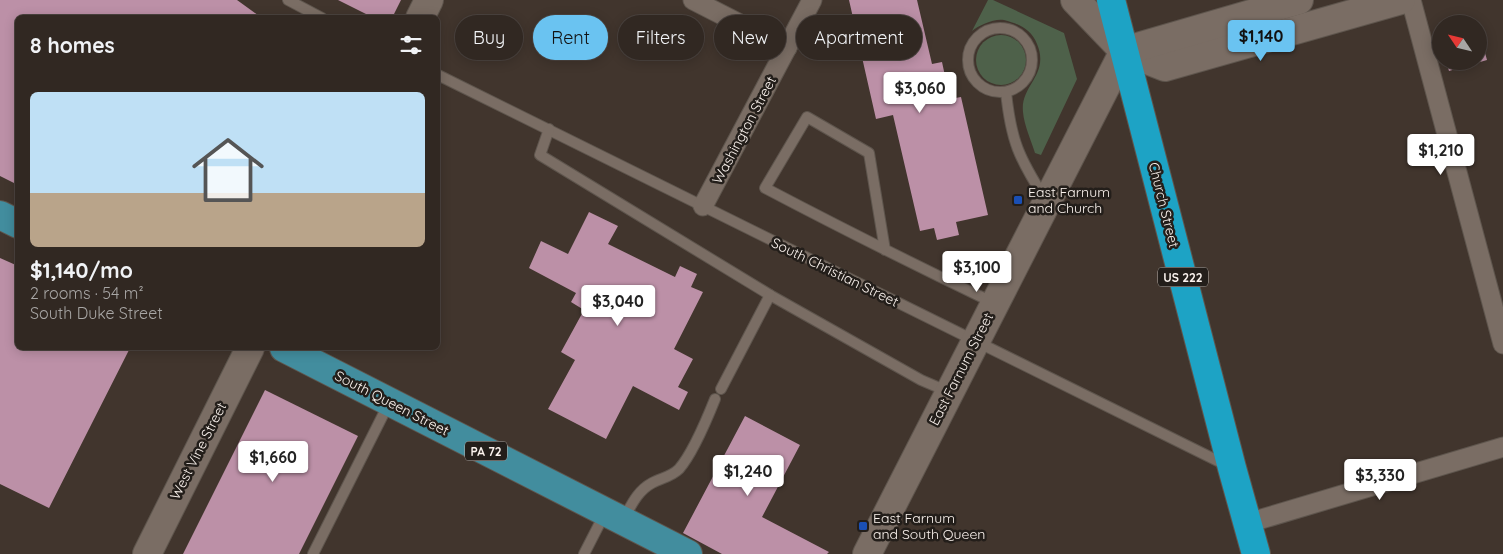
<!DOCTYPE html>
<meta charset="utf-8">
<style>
:root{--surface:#312822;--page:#39302a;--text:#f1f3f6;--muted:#a8a6a5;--line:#4c4440;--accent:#6ac3f1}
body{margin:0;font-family:Quicksand,sans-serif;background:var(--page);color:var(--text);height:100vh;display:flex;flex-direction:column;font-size:19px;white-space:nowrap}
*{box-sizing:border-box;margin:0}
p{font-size:16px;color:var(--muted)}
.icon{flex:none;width:28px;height:28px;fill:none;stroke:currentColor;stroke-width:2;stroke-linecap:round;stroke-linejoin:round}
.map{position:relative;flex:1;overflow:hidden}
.drawer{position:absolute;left:15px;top:15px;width:425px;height:335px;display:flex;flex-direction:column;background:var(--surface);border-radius:8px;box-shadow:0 2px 12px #0003,0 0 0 1px var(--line)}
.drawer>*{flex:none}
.guide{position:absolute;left:455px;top:15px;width:475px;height:45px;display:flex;gap:10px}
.needle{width:32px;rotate:305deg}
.controls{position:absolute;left:1432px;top:15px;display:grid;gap:10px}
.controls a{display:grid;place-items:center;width:55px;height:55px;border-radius:50%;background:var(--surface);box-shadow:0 2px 12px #0003,0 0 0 1px var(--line);font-size:25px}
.price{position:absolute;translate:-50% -42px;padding:0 11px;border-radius:5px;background:#fff;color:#222;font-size:16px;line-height:32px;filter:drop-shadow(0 1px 2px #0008)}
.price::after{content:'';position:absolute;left:50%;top:30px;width:15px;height:11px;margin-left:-8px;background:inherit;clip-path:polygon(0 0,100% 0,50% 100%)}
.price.current{background:var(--accent);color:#111}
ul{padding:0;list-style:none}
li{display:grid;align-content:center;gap:10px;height:265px;padding:0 15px}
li+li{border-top:1px solid var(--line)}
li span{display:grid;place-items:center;height:155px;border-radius:8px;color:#555}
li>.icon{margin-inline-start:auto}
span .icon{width:90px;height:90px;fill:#fffc;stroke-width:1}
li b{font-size:21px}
h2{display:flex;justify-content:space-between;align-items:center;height:60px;padding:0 15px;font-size:21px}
.tag{padding:0 18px;border-radius:22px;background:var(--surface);box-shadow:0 2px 12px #0003,0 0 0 1px var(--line);font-size:18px;line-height:45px}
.tag.current{background:var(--accent);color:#111}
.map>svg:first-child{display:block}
</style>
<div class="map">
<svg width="1503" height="554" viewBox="0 0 1503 554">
<rect width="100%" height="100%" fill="#41352d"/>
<g fill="#4e614a">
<path d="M 988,0 L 993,0 L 1064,33 L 1077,79 L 1041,155 L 1035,153 C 1031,140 1024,125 1023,112 C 1020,85 1050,75 1037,44 C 1031,29 1019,24 1004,20 C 995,18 979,25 972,31 Z"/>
<circle cx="1001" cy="60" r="25"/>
</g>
<g fill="#bc90a7">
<path d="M 0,0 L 237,0 L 262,18 L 18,18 L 18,185 L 0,176 Z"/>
<path d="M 338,0 L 401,0 L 392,18 L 374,18 Z"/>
<path d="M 849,0 L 917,0 L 932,64 L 942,62 L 950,99 L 961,97 L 988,215 L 956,222 L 959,235 L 937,240 L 934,228 L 920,231 L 893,115 L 876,119 Z"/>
<path d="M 1479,31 L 1487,60 L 1449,71 L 1446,61 L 1479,61 Z"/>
<path d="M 589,212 L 618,226 L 608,244 L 675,277 L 680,266 L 697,274 L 691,287 L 703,292 L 674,349 L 693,359 L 678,387 L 688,392 L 679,410 L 633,386 L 606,439 L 548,409 L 575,360 L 561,352 L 584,310 L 571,302 L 576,293 L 529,268 L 541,241 L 568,254 Z"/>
<path d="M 0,258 L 18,266 L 18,348 L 130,348 L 49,508 L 0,484 Z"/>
<path d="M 265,390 L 358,436 L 299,554 L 183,554 Z"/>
<path d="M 745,416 L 800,445 L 762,517 L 829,552 L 827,554 L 722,554 L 683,533 Z"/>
</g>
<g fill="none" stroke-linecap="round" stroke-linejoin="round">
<g stroke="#5e554d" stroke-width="12">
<g id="lane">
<path d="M 288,0 L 322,18"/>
<circle cx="1000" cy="60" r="32"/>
<path d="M 438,75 L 1226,465"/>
<path d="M 1006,92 C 1011,141 1019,158 1045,199"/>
<path d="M 549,129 L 540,155 L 770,295 L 921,380 L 949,392"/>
<path d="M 885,250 L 869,153 L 807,117 L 765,188 C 841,228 917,266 994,303"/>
<path d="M 721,389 L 770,295"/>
<path d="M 623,520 C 631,506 637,491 652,483 C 661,478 671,477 679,469 C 693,453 707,419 715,399"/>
<path d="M 313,554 L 389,403"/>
<path d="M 584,554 L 605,513"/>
</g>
</g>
<g stroke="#5e554d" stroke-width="21">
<g id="street">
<path d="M 693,0 L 787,48"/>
<path d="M 1411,0 L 1503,344"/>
<path d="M 703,206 L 812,0"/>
<path d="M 1248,523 L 1503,447"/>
</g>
</g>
<g stroke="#5e554d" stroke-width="30">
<g id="secondary">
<path d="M 1075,0 L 1124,51 L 1165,67 L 1401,0"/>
<path d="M 420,18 L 429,0"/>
<path d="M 1124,51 L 1299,0"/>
<path d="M 147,554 L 250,348"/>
<path d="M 867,554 L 1124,51"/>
</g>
</g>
<g stroke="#5e554d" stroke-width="30">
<g id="primary">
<path d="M 0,215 L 18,224"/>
<path d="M 284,348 L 688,554"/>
</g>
</g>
<g stroke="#5e554d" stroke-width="30">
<path id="highway" d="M 1111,0 L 1232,468 L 1256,554"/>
</g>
<use href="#lane" stroke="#7a6d64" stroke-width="10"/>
<use href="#street" stroke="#7a6d64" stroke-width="19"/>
<use href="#secondary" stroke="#7a6d64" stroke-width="28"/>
<use href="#primary" stroke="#428d9e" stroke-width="28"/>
<use href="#highway" stroke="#1da3c5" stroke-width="28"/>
</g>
<g fill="#1a4fb4" stroke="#231e1a" stroke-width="2">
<rect x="1013" y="195" width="10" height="10" rx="2.5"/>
<rect x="858" y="521" width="10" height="10" rx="2.5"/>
</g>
<g text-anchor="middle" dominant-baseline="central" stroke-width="5" stroke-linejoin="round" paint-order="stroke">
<g fill="#231e1a" stroke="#bab3ae" stroke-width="1">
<rect x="1158" y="267.5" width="50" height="19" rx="4"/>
<rect x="465" y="441.5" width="42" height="19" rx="4"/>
</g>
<g font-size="12" font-weight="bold" fill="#fbf3ee">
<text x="1183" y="277">US 222</text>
<text x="486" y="451">PA 72</text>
</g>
<g font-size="14" fill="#fbf3ee" stroke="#231e1a">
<text transform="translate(744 130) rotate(-62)">Washington Street</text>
<text transform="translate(1164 205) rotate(76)">Church Street</text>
<text transform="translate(835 272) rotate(26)">South Christian Street</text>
<text transform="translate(961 369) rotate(-63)">East Farnum Street</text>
<text transform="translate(392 403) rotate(27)">South Queen Street</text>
<text transform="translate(198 451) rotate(-63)">West Vine Street</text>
</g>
<g font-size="14" fill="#fbf3ee" stroke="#231e1a" text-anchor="start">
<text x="1028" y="192">East Farnum<tspan x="1028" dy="16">and Church</tspan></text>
<text x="873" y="518">East Farnum<tspan x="873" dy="16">and South Queen</tspan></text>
</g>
</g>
</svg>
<div class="controls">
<a><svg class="needle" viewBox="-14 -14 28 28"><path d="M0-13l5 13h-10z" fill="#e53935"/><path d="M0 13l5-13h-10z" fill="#a8a6a5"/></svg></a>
</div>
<b class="price current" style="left:1261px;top:62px">$1,140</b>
<b class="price" style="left:920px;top:114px">$3,060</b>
<b class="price" style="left:1441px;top:176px">$1,210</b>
<b class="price" style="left:977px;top:293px">$3,100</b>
<b class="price" style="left:618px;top:327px">$3,040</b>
<b class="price" style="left:273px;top:483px">$1,660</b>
<b class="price" style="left:748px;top:497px">$1,240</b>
<b class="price" style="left:1380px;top:501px">$3,330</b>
<div class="guide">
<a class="tag">Buy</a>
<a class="tag current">Rent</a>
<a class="tag">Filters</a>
<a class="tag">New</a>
<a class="tag">Apartment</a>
</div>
<section class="drawer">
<h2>8 homes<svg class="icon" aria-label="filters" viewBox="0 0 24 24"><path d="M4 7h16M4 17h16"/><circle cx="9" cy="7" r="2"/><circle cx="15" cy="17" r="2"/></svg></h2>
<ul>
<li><span style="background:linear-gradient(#bfe0f5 65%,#b9a48a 0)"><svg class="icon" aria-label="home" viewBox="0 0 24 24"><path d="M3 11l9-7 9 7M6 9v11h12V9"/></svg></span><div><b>$1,140/mo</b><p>2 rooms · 54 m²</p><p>South Duke Street</p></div></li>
</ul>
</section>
</div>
